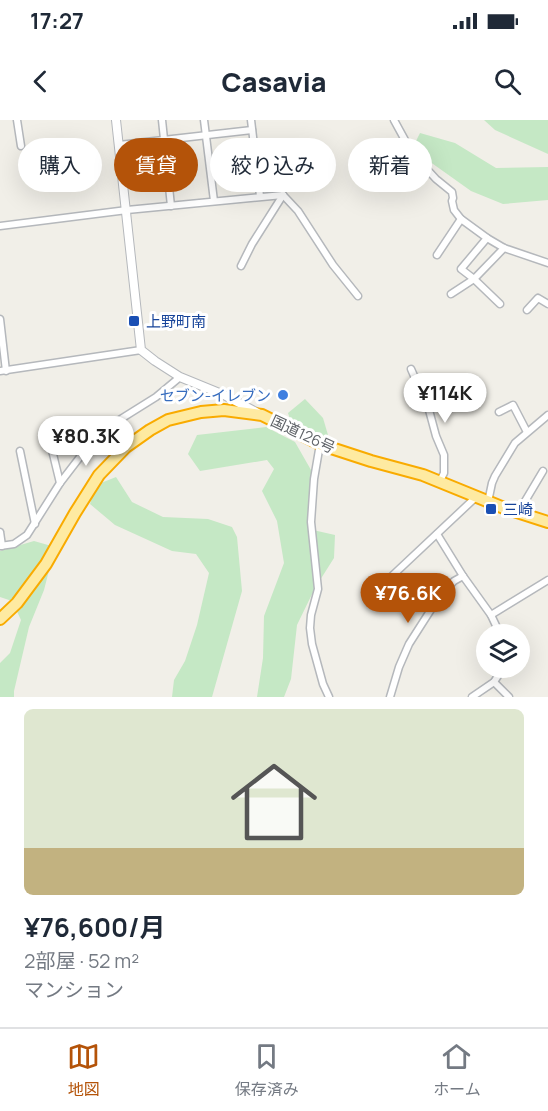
<!DOCTYPE html>
<html lang="ja">
<meta charset="utf-8">
<style>
:root{--surface:#fff;--page:#f6f6f7;--text:#1f2937;--muted:#747a83;--line:#e0e1e3;--accent:#b45309}
body{margin:0;font-family:Manrope,"Noto Sans JP",sans-serif;background:var(--page);color:var(--text);height:100vh;display:flex;flex-direction:column;font-size:22px;white-space:nowrap}
*{box-sizing:border-box;margin:0}
p{font-size:20px;color:var(--muted)}
.icon{flex:none;width:33px;height:33px;fill:none;stroke:currentColor;stroke-width:2;stroke-linecap:round;stroke-linejoin:round}
.map{position:relative;height:577px;overflow:hidden}
.panel{display:flex;flex-direction:column;background:var(--surface);flex:1}
.panel>*{flex:none}
.guide{position:absolute;left:18px;top:18px;width:513px;height:54px;display:flex;gap:12px}
.buttons{position:absolute;left:476px;top:504px;display:grid;gap:12px}
.buttons a{display:grid;place-items:center;width:54px;height:54px;border-radius:50%;background:var(--surface);box-shadow:0 6px 24px #0002;font-size:30px}
.price{position:absolute;translate:-50% -51px;padding:0 14px;border-radius:21px;background:#fff;color:#222;font-size:20px;line-height:39px;filter:drop-shadow(0 2px 3px #0008)}
.price::after{content:'';position:absolute;left:50%;top:36px;width:18px;height:14px;margin-left:-9px;background:inherit;clip-path:polygon(0 0,100% 0,50% 100%)}
.price.active{background:var(--accent);color:#fff}
ul{padding:0;list-style:none}
li{display:grid;align-content:center;gap:12px;height:318px;padding:0 24px}
li+li{border-top:2px solid var(--line)}
li span{display:grid;place-items:center;height:186px;border-radius:9px;color:#555}
li>.icon{margin-inline-start:auto}
span .icon{width:108px;height:108px;fill:#fffc;stroke-width:1}
li b{font-size:26px}
.pill{padding:0 21px;border-radius:27px;background:var(--surface);box-shadow:0 6px 24px #0002;font-size:21px;line-height:54px}
.pill.active{background:var(--accent);color:#fff}
.status{display:flex;justify-content:space-between;align-items:center;height:42px;padding:0 30px;background:var(--surface);direction:ltr}
.status svg{height:16px;fill:currentColor}
header{display:flex;justify-content:space-between;align-items:center;height:78px;padding:0 24px;background:var(--surface);font-size:27px;font-weight:800}
.tab-bar{display:flex;justify-content:space-around;align-items:center;height:84px;border-top:2px solid var(--line);background:var(--surface);font-size:16px;color:var(--muted)}
.tab-bar a{display:grid;justify-items:center;gap:3px}
.tab-bar .active{color:var(--accent)}
.map>svg:first-child{display:block}
</style>
<div class="status"><b>17:27</b><svg viewBox="0 0 49 12"><path d="M0 12V9h3v3zM5 12V6h3v6zM10 12V3h3v9zM15 12V0h3v12zM26 1h20v11H26zM47 4h2v5h-2z"/></svg></div>
<header><svg class="icon" aria-label="back" viewBox="0 0 24 24"><path d="M15 5l-7 7 7 7"/></svg>Casavia<svg class="icon" aria-label="search" viewBox="0 0 24 24"><circle cx="10" cy="10" r="6"/><path d="M15 15l6 6"/></svg></header>
<div class="map">
<svg width="548" height="577" viewBox="0 0 548 577">
<rect width="100%" height="100%" fill="#f1efe8"/>
<g fill="#c5e8c5">
<path d="M 484,0 L 548,0 L 548,34 L 495,10 Z"/>
<path d="M 420,13 L 455,23 L 496,48 L 548,47 L 548,80 L 503,84 L 471,71 L 412,29 Z"/>
<path d="M 305,279 L 323,298 L 328,315 L 324,321 L 292,305 L 288,293 Z"/>
<path d="M 266,307 L 295,322 L 311,350 L 311,393 L 313,410 L 335,415 L 334,438 L 315,468 L 297,505 L 291,559 L 284,577 L 257,577 L 263,538 L 264,496 L 284,443 L 277,401 L 262,371 L 274,349 L 267,340 L 200,351 L 188,334 L 197,315 Z"/>
<path d="M 116,357 L 132,382 L 163,397 L 208,399 L 232,407 L 237,417 L 242,471 L 212,577 L 172,577 L 174,560 L 185,541 L 197,505 L 209,453 L 196,434 L 172,431 L 115,405 L 90,384 L 96,365 Z"/>
<path d="M 34,421 L 55,427 L 44,470 L 29,507 L 14,571 L 14,577 L 0,577 L 0,543 L 10,533 L 21,500 L 12,481 L 0,477 L 0,431 Z"/>
</g>
<g fill="none" stroke-linecap="round" stroke-linejoin="round">
<g stroke="#b5b8bc" stroke-width="9">
<g id="minor">
<path d="M 17,0 L 21,26"/>
<path d="M 162,0 L 171,86"/>
<path d="M 204,0 L 214,81"/>
<path d="M 251,0 L 260,76"/>
<path d="M 394,0 L 412,33 L 436,59 L 452,72 L 453,78 L 452,81 L 454,90 L 461,99 L 487,118 L 504,128 L 548,143"/>
<path d="M 119,25 L 252,10"/>
<path d="M 283,75 L 298,91 L 333,145 L 358,176"/>
<path d="M 0,106 L 127,90 L 283,75"/>
<path d="M 487,118 L 461,149 L 474,159 L 500,184"/>
<path d="M 437,135 L 461,99"/>
<path d="M 241,146 L 252,124 L 283,75"/>
<path d="M 451,174 L 474,159 L 504,128"/>
<path d="M 527,190 L 538,178 L 548,184"/>
<path d="M 0,199 L 6,251"/>
<path d="M 411,249 L 429,290 L 436,316 L 444,335 L 444,353 L 440,361"/>
<path d="M 0,251 L 141,230"/>
<path d="M 499,292 L 513,285 L 527,312"/>
<path d="M 320,324 L 314,359 L 311,402 L 318,469 L 311,495 L 310,508 L 312,524 L 323,564 L 329,577"/>
<path d="M 52,330 L 60,363"/>
<path d="M 20,331 L 35,404"/>
<path d="M 488,382 L 492,363 L 495,356 L 515,323 L 548,295"/>
<path d="M 518,393 L 543,351"/>
<path d="M 0,412 L 2,426"/>
<path d="M 437,414 L 463,456 L 491,495 L 500,514"/>
<path d="M 0,426 L 14,424 L 27,415 L 60,363 L 93,320 L 116,302 L 156,277 L 180,257"/>
<path d="M 376,471 L 476,377"/>
<path d="M 491,495 L 548,460"/>
<path d="M 494,562 L 509,577"/>
<path d="M 390,577 L 399,547 L 409,524 L 439,477 L 454,461 L 463,456"/>
<path d="M 472,577 L 494,562 L 503,548"/>
</g>
</g>
<g stroke="#b5b8bc" stroke-width="10">
<path id="tertiary" d="M 116,0 L 141,230 L 155,241 L 180,257 L 224,275 L 258,293"/>
</g>
<g stroke="#f9ab00" stroke-width="14">
<path id="trunk" d="M 0,499 L 17,483 L 46,444 L 75,393 L 99,355 L 126,327 L 150,310 L 168,300 L 201,292 L 224,290 L 262,295 L 322,325 L 371,341 L 423,355 L 504,388 L 548,402"/>
</g>
<use href="#minor" stroke="#fff" stroke-width="6"/>
<use href="#tertiary" stroke="#fff" stroke-width="8"/>
<use href="#trunk" stroke="#feeaa1" stroke-width="10"/>
</g>
<g fill="#1a4fb4" stroke="#fff" stroke-width="2">
<rect x="128" y="195" width="12" height="12" rx="3"/>
<rect x="485" y="383" width="12" height="12" rx="3"/>
</g>
<circle fill="#3f7fe0" stroke="#fff" stroke-width="2" cx="283" cy="275" r="6"/>
<g text-anchor="middle" dominant-baseline="central" stroke-width="6" stroke-linejoin="round" paint-order="stroke">
<g font-size="15" fill="#164399" stroke="#fff" text-anchor="start">
<text x="146" y="201">上野町南</text>
<text x="503" y="389">三崎</text>
</g>
<g font-size="15" fill="#366cbe" stroke="#fff" text-anchor="end">
<text x="271" y="275">セブン-イレブン</text>
</g>
<g font-size="15" fill="#5f6368" stroke="#fff">
<text transform="translate(303 314) rotate(25)">国道126号</text>
</g>
</g>
</svg>
<div class="buttons">
<a><svg class="icon" aria-label="layers" viewBox="0 0 24 24"><path d="M12 4l9 5-9 5-9-5zM3 14l9 5 9-5"/></svg></a>
</div>
<b class="price" style="left:445px;top:304px">¥114K</b>
<b class="price" style="left:86px;top:347px">¥80.3K</b>
<b class="price active" style="left:408px;top:504px">¥76.6K</b>
<div class="guide">
<a class="pill">購入</a>
<a class="pill active">賃貸</a>
<a class="pill">絞り込み</a>
<a class="pill">新着</a>
</div>
</div>
<section class="panel">
<ul>
<li><span style="background:linear-gradient(#dfe7d0 75%,#c2b280 0)"><svg class="icon" aria-label="home" viewBox="0 0 24 24"><path d="M3 11l9-7 9 7M6 9v11h12V9"/></svg></span><div><b>¥76,600/月</b><p>2部屋 · 52 m²</p><p>マンション</p></div></li>
</ul>
</section>
<nav class="tab-bar">
<a class="active"><svg class="icon" aria-label="map" viewBox="0 0 24 24"><path d="M3 6l6-2 6 2 6-2v14l-6 2-6-2-6 2zM9 4v14M15 6v14"/></svg>地図</a>
<a><svg class="icon" aria-label="saved" viewBox="0 0 24 24"><path d="M7 4h10v16l-5-4-5 4z"/></svg>保存済み</a>
<a><svg class="icon" aria-label="home" viewBox="0 0 24 24"><path d="M3 11l9-7 9 7M6 9v11h12V9"/></svg>ホーム</a>
</nav>
